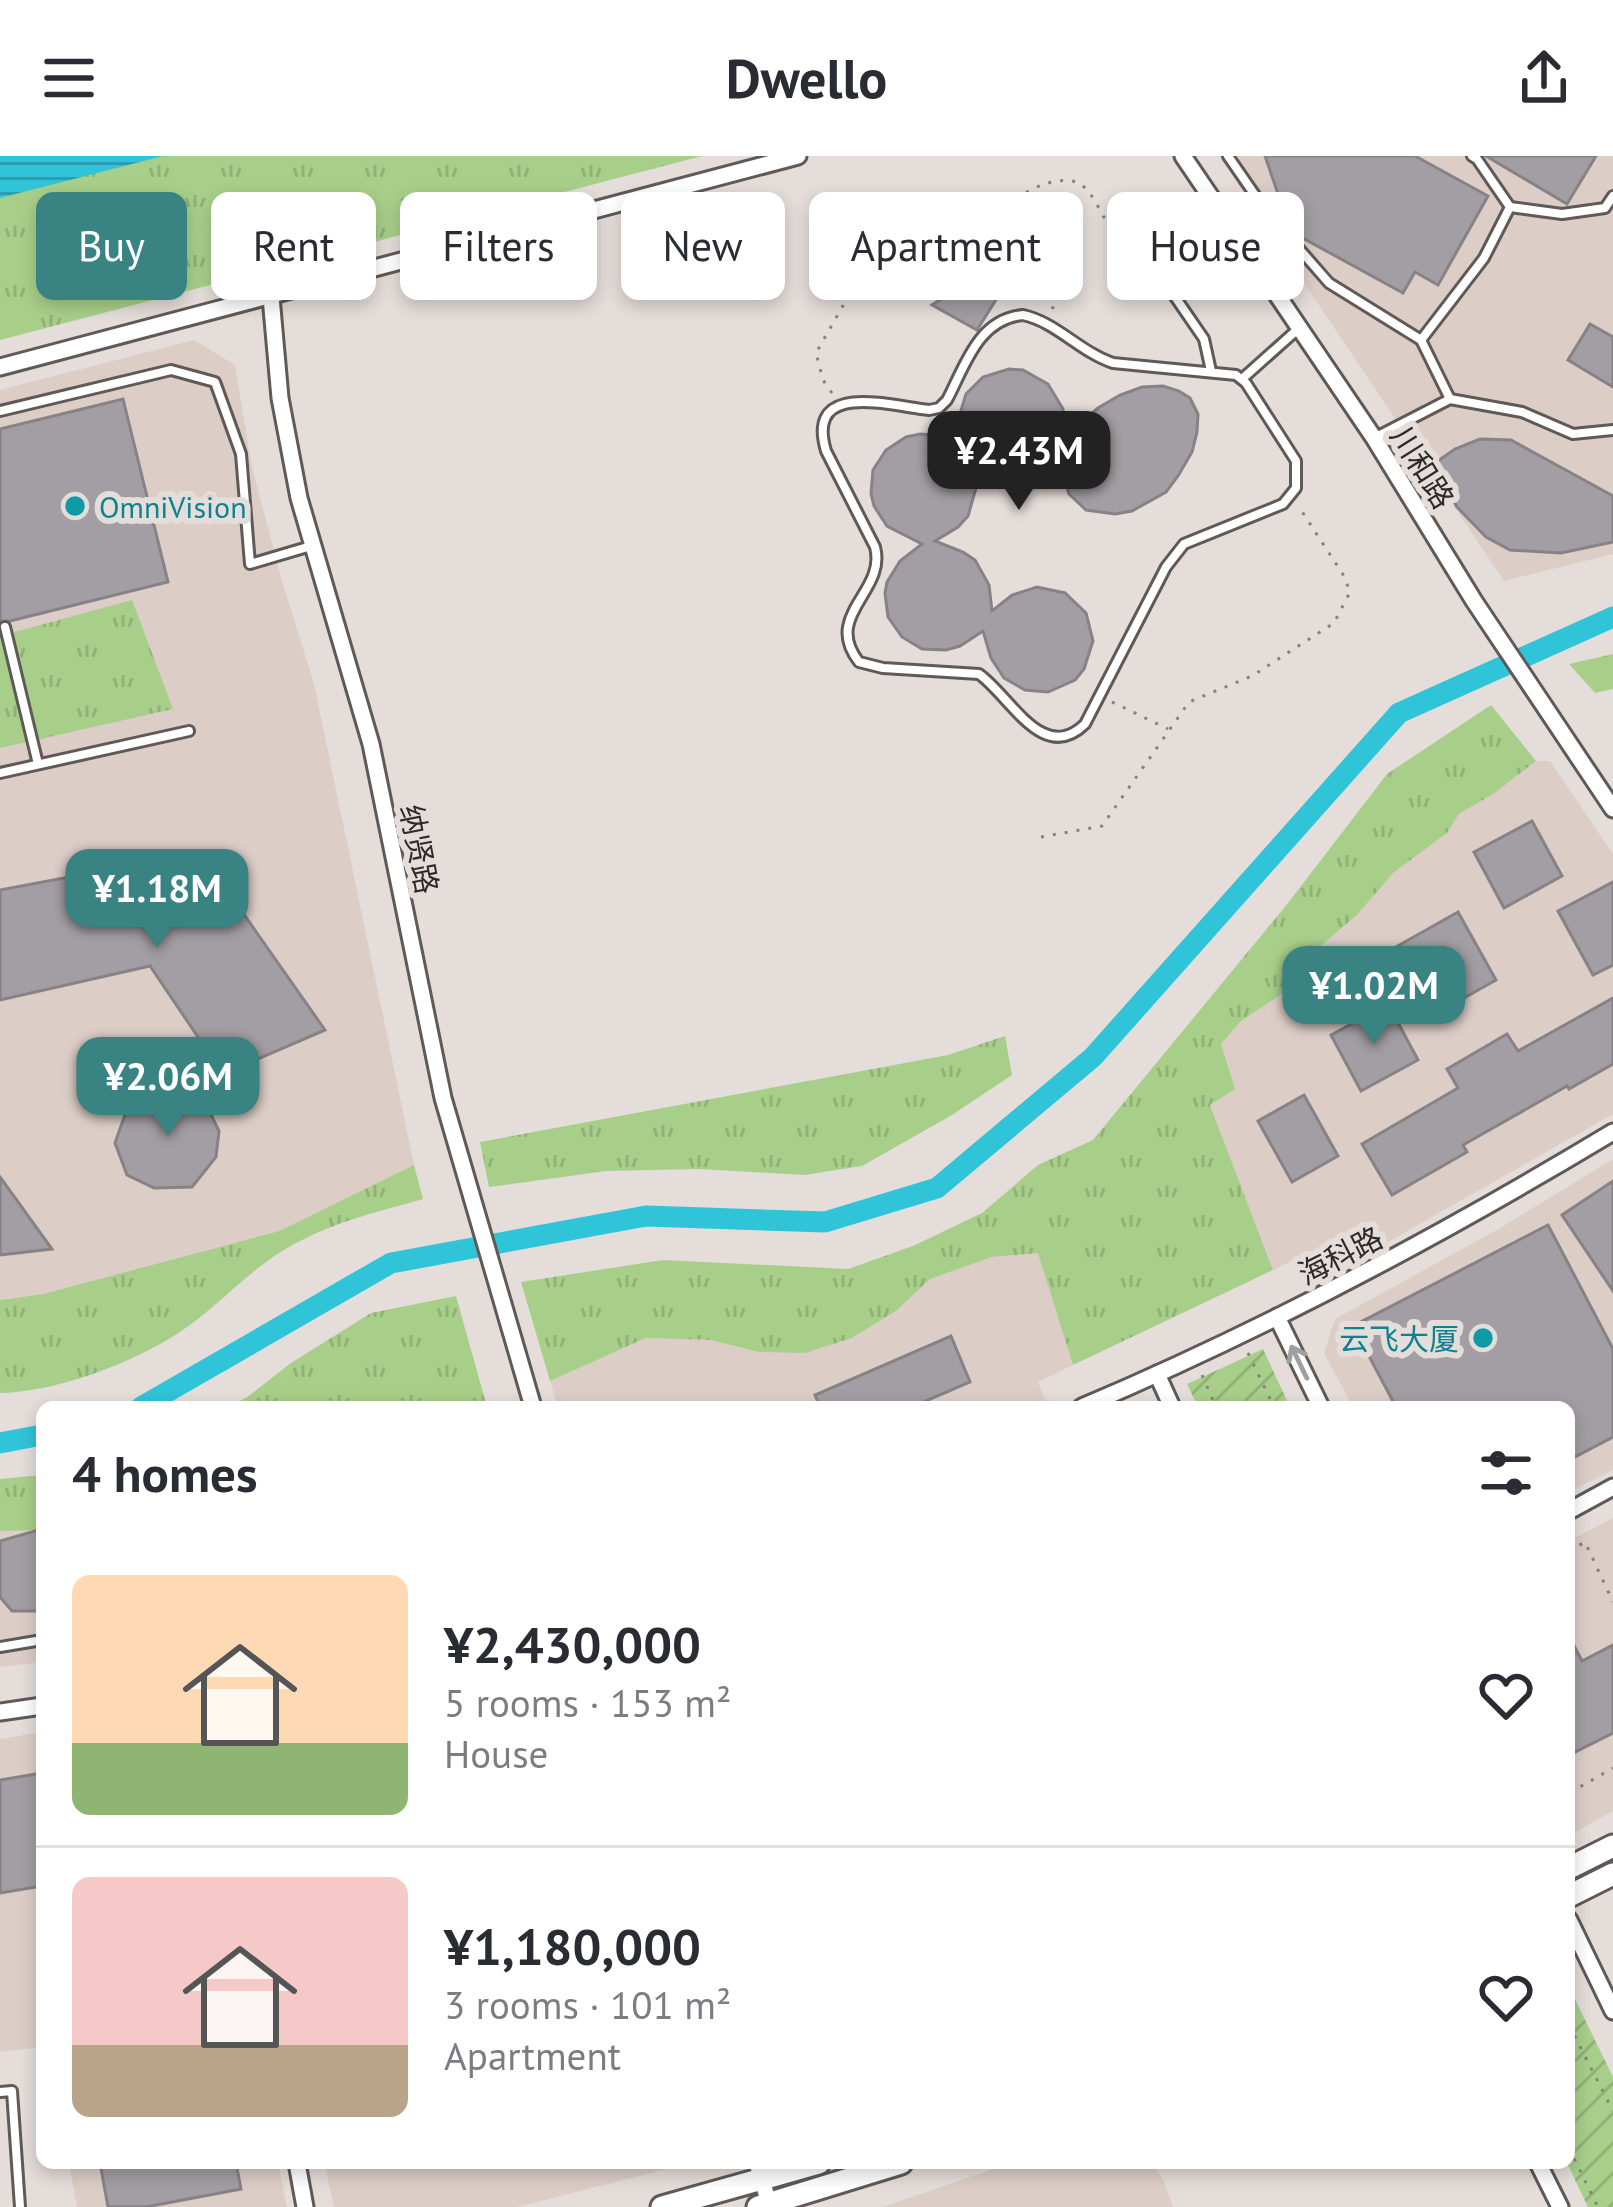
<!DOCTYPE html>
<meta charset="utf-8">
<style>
:root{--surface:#fff;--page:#f7f7f7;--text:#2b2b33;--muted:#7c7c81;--line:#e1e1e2;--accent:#3a8383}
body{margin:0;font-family:"PT Sans","Noto Sans SC",sans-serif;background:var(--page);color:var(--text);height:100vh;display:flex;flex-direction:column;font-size:45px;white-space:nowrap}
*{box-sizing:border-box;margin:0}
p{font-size:39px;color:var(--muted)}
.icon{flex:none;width:66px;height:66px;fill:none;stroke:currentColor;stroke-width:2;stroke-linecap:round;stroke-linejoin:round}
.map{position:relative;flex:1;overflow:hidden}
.drawer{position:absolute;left:36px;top:1245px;width:1539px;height:768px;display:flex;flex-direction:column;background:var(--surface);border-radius:18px;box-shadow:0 6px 18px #0003}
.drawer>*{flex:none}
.guide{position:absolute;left:36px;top:36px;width:1542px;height:108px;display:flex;gap:24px}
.price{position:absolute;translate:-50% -102px;padding:0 27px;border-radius:24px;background:var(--accent);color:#fff;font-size:39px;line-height:78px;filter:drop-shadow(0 3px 6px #0008)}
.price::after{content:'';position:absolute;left:50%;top:72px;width:36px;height:27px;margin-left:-18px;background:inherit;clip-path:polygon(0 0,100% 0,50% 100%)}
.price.active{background:#222;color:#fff}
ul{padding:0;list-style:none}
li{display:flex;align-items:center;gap:36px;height:300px;padding:0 36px}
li+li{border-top:3px solid var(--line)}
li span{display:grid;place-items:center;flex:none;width:336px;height:240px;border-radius:18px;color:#555}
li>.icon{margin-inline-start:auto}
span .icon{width:144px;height:144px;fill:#fffc;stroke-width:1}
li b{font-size:51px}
h2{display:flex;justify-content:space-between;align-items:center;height:144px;padding:0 36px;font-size:51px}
.chip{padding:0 42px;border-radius:18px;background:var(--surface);box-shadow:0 6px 18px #0003;font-size:42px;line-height:108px}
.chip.active{background:var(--accent);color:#fff}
header{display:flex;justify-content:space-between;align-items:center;height:156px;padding:0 36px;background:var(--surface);font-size:54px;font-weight:800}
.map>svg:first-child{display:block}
</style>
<header><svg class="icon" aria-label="menu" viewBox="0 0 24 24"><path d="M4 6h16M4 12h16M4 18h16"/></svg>Dwello<svg class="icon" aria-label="share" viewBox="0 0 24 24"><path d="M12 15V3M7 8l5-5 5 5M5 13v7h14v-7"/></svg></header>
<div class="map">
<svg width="1613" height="2051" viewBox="0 0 1613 2051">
<defs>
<pattern id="grass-tufts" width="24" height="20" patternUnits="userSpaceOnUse" patternTransform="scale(3)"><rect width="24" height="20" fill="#a8cf8a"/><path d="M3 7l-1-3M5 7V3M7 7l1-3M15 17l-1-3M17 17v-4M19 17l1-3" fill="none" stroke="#91b277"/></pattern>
<pattern id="garden-furrows" width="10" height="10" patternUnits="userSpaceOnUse" patternTransform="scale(3)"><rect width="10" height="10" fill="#a8cf8a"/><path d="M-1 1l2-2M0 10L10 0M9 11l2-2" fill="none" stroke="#91b277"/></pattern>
<pattern id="water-rules" width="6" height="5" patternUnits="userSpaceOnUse" patternTransform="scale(3)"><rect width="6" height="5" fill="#30c4d9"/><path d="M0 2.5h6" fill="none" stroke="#299fb0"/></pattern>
</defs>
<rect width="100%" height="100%" fill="#e4ddda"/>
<g fill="#dccdc7">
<path d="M 1219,0 L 1613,0 L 1613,398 L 1504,425 Z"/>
<path d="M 194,184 L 235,209 L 252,311 L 282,425 L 314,528 L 414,1009 L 279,1075 L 43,1138 L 0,1144 L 0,234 Z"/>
<path d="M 1536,605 L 1550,605 L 1613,698 L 1613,958 L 1381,1090 L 1368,1068 L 1273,1114 L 1210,949 L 1234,933 L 1221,888 L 1241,865 L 1300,826 L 1323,788 L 1357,759 L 1393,717 L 1447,677 L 1459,658 L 1496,636 Z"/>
<path d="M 1613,1003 L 1613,1314 L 1569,1336 L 1569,1251 L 1353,1251 L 1324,1197 L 1335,1163 L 1497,1074 Z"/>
<path d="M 1039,1097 L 1073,1209 L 1038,1226 L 1047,1249 L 1041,1251 L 558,1251 L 550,1225 L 646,1182 L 711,1184 L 758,1196 L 805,1196 L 852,1182 L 896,1155 L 930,1123 L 992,1101 Z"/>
<path d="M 1613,1362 L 1613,1655 L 1572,1678 L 1569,1677 L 1569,1385 Z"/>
<path d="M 42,1374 L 42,1506 L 0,1511 L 0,1375 Z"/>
<path d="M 42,1576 L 42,1891 L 0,1896 L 0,1583 Z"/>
<path d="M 69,2007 L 278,2007 L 287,2051 L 77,2051 Z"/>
<path d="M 324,2007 L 690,2007 L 517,2051 L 334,2051 Z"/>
<path d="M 1011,2007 L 1152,2007 L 1163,2024 L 1173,2051 L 882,2051 Z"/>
</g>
<g fill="url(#grass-tufts)">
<path d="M 150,0 L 702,0 L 0,184 L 0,38 Z"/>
<path d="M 132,444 L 173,553 L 0,592 L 0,480 Z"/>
<path d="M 1613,498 L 1613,533 L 1595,537 L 1569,508 Z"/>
<path d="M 1491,549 L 1536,605 L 1496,636 L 1459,658 L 1447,677 L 1393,717 L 1357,759 L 1323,788 L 1300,826 L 1241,865 L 1221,888 L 1235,933 L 1210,949 L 1273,1114 L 1073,1209 L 1038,1097 L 992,1101 L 930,1123 L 896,1155 L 852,1182 L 805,1197 L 758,1196 L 711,1184 L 646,1182 L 550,1225 L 521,1126 L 663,1104 L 848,1113 L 913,1090 L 982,1057 L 1038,1009 L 1093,984 L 1288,747 L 1387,618 Z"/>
<path d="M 1005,880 L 1012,919 L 952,959 L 862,1010 L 804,1019 L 699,1013 L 606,1015 L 489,1031 L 480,986 L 948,899 Z"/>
<path d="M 414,1009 L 423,1043 C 381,1055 338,1065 300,1085 C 257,1106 228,1141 190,1169 C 142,1204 59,1236 0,1237 L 0,1144 L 43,1138 L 279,1075 Z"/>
<path d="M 456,1140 L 487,1251 L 226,1251 L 246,1242 L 291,1207 L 371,1157 Z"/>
<path d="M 42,1319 L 42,1374 L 0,1375 L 0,1323 Z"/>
</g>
<g fill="url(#garden-furrows)">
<path d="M 1263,1193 L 1290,1251 L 1198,1251 L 1187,1228 Z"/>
<path d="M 1569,1831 L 1613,1921 L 1613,2051 L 1588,2051 L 1567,2007 L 1569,2007 Z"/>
</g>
<path fill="url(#water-rules)" d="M 0,0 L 163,0 L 0,42 Z"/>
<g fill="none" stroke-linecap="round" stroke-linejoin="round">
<g stroke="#30c4d9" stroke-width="21">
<path d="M 141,1251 L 391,1107 L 646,1060 L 825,1066 L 937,1032 L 1093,901 L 1399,557 L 1613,461"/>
<path d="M 0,1287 L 42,1279"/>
</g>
</g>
<g fill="#a39ea3" stroke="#868286" stroke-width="3">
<path d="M 1265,0 L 1415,0 L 1488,40 L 1438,129 L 1415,116 L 1403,137 L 1299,80 L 1288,67 Z"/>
<path d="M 1486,0 L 1596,0 L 1567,48 Z"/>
<path d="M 994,110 L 1007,126 L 977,174 L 932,149 Z"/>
<path d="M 1590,168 L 1613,181 L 1613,231 L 1568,204 Z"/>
<path d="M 1009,213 L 1023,214 L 1048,228 L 1063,253 L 1066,280 L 1098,252 L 1120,239 L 1142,231 L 1163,230 L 1179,235 L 1190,242 L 1198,258 L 1197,276 L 1192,296 L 1178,320 L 1166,336 L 1132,355 L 1115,358 L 1086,354 L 1069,338 L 1056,299 L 1034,313 L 1020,318 L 996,316 L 973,306 L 976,332 L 968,360 L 958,371 L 935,385 L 963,396 L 975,404 L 989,429 L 992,455 L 1012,439 L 1037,431 L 1065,437 L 1086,457 L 1093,485 L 1084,513 L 1075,524 L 1048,536 L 1025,534 L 1004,522 L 991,502 L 983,475 L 960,490 L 946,494 L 922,493 L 902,481 L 888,461 L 885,437 L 887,426 L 900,405 L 922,388 L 887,370 L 874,350 L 871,338 L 873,314 L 886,294 L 906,281 L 920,278 L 935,279 L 959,289 L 959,261 L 966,238 L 983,221 Z"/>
<path d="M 123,243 L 168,426 L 10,465 L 0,465 L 0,273 Z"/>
<path d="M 1480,283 L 1511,284 L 1613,340 L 1613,386 L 1561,397 L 1510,394 L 1486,381 L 1457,351 L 1442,325 L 1438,305 L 1455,293 Z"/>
<path d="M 1532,665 L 1562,720 L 1504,752 L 1474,696 Z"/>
<path d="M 191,698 L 212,713 L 325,874 L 223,918 L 150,810 L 0,844 L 0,734 Z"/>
<path d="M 1613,726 L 1613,809 L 1593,819 L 1558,755 Z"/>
<path d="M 1458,756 L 1496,824 L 1432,860 L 1394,792 Z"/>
<path d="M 1613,842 L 1613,908 L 1569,933 L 1567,930 L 1463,989 L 1467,996 L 1392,1039 L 1362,988 L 1458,932 L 1447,913 L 1507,878 L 1518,895 Z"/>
<path d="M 1388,848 L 1418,904 L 1361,935 L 1331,879 Z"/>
<path d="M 182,932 L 204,944 L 219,975 L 216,1001 L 192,1031 L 154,1032 L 127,1019 L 115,987 L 127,953 L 153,935 Z"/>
<path d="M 1304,939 L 1338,1000 L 1292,1026 L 1258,965 Z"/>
<path d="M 0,1021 L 52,1093 L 0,1099 Z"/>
<path d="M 1613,1025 L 1613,1135 L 1562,1059 Z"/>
<path d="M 1548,1069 L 1613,1193 L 1613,1281 L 1569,1304 L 1569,1251 L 1396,1251 L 1353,1170 Z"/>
<path d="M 951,1180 L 970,1226 L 912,1251 L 820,1251 L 815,1239 Z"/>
<path d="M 42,1373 L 42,1455 L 12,1455 L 0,1441 L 0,1385 Z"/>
<path d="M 1569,1480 L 1582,1505 L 1613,1489 L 1613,1577 L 1569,1599 Z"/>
<path d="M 42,1617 L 42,1730 L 0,1737 L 0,1624 Z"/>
<path d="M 100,2007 L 236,2007 L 241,2033 L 146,2051 L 108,2051 Z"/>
</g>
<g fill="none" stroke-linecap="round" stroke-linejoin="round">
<g stroke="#5f5957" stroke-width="14">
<g id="lane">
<path d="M 1228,0 L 1266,55 L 1329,127 L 1421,184"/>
<path d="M 1472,0 L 1477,3 L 1510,51"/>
<path d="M 1123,65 L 1204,183 L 1211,215"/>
<path d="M 1023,159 C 1056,166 1080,196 1113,207 L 1236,219 L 1246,227 L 1296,305 L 1296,332 L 1283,348 L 1184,388 L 1166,411 L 1085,568 C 1043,609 1011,541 979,518 L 883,512 L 859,506 C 822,459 887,436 875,391 L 826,295 C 805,224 890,250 929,254 L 939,252 L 947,244 C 965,210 978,163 1023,159 Z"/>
<path d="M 1242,223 L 1298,173"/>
<path d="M 1450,243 L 1421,184 L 1484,102 L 1510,51 L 1562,58 L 1605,52 L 1613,40"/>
<path d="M 0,255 L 171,214 L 215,226 L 241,298 L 250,408 L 311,390"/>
<path d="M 1376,281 L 1450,243 L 1522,256 L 1573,278 L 1613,274"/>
<path d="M 5,471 L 38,608"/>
<path d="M 0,617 L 189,575"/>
<path d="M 0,1491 L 42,1484"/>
<path d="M 0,1936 L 12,1935 L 20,2051"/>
</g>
</g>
<g stroke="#5f5957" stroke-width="21">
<g id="street">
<path d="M 1183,0 L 1374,282 L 1474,445 L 1613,653"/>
<path d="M 271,141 L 280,242 L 299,342 L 371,588 L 443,942 L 533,1251"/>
<path d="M 0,211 L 798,0"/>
<path d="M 1277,1161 L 1321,1251"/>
<path d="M 1157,1218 L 1172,1251"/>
<path d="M 1082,1251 C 1266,1173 1442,1079 1613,976"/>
<path d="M 1569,1355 L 1613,1331"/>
<path d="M 0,1556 L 42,1550"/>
<path d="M 1569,1764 L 1613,1855"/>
<path d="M 297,2007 L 305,2051"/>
<path d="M 757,2007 L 770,2051"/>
<path d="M 1538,2007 L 1560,2051"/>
</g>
</g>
<g stroke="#5f5957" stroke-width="27">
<g id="secondary">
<path d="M 1569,1712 L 1613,1690"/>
<path d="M 1569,1740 L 1613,1718"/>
<path d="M 662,2051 L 819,2007"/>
<path d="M 758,2051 L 901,2007"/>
</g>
</g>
<g stroke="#878280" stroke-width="3" stroke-dasharray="3 9" stroke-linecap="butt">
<path d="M 1052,153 L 1070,123 L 1066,104 L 1027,36 C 1040,28 1069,18 1083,30 C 1094,39 1102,60 1110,71"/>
<path d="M 832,237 L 823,224 L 816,197 L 890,67 L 1027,36"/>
<path d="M 1112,546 L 1168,573"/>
<path d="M 1041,681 L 1102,670 L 1189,546 L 1252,520 L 1334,467 L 1350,436 L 1344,420 L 1299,351"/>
<path d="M 1248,1197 L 1274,1251"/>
<path d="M 1202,1219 L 1216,1251"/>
<path d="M 1569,1395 L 1585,1386 L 1613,1446"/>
<path d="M 1569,1631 L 1578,1632 L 1613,1612"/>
<path d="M 1569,1869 L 1613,1955"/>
<path d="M 1569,1992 L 1598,2051"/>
</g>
<use href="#lane" stroke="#fff" stroke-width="8"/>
<use href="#street" stroke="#fff" stroke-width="15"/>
<use href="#secondary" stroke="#fff" stroke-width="21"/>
</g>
<defs><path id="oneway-shaft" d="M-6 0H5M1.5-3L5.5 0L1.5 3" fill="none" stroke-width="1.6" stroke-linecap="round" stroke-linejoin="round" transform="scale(3)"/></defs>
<use stroke="#a09f9f" href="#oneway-shaft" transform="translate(1299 1206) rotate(-116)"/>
<g fill="#0f9aa8" stroke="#e4ddda" stroke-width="4.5">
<circle cx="75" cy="350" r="12"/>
<circle cx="1483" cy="1182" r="12"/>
</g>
<g text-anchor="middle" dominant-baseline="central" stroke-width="12" stroke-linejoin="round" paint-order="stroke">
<g font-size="30" fill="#2d2a29" stroke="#e4ddda">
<text transform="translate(1423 311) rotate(58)">川和路</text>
<text transform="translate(420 693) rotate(79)">纳贤路</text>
<text transform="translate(1340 1099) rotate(-27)">海科路</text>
</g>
<g font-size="30" fill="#0d838f" stroke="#e4ddda" text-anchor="start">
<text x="99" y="350">OmniVision</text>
<text x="1459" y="1182" text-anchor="end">云飞大厦</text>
</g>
</g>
</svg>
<b class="price active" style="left:1019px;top:357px">¥2.43M</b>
<b class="price" style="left:157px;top:795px">¥1.18M</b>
<b class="price" style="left:1374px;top:892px">¥1.02M</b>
<b class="price" style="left:168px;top:983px">¥2.06M</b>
<div class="guide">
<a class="chip active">Buy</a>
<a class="chip">Rent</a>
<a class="chip">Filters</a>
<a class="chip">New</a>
<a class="chip">Apartment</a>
<a class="chip">House</a>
</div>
<section class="drawer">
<h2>4 homes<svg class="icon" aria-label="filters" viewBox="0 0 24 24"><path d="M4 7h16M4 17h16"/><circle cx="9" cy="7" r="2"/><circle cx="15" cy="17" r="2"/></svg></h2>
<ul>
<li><span style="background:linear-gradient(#ffd9b3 70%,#8fb573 0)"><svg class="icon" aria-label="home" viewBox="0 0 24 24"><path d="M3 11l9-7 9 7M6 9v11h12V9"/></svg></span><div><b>¥2,430,000</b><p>5 rooms · 153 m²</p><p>House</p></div><svg class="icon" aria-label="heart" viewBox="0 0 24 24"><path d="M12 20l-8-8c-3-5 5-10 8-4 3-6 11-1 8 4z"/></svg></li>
<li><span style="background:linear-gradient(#f6c9c9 70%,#b9a48a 0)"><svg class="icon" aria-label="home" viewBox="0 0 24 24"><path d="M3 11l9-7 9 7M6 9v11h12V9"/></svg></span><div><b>¥1,180,000</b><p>3 rooms · 101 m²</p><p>Apartment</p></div><svg class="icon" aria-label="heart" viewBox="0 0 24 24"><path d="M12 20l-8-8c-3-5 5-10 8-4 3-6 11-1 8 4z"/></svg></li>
</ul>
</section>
</div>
